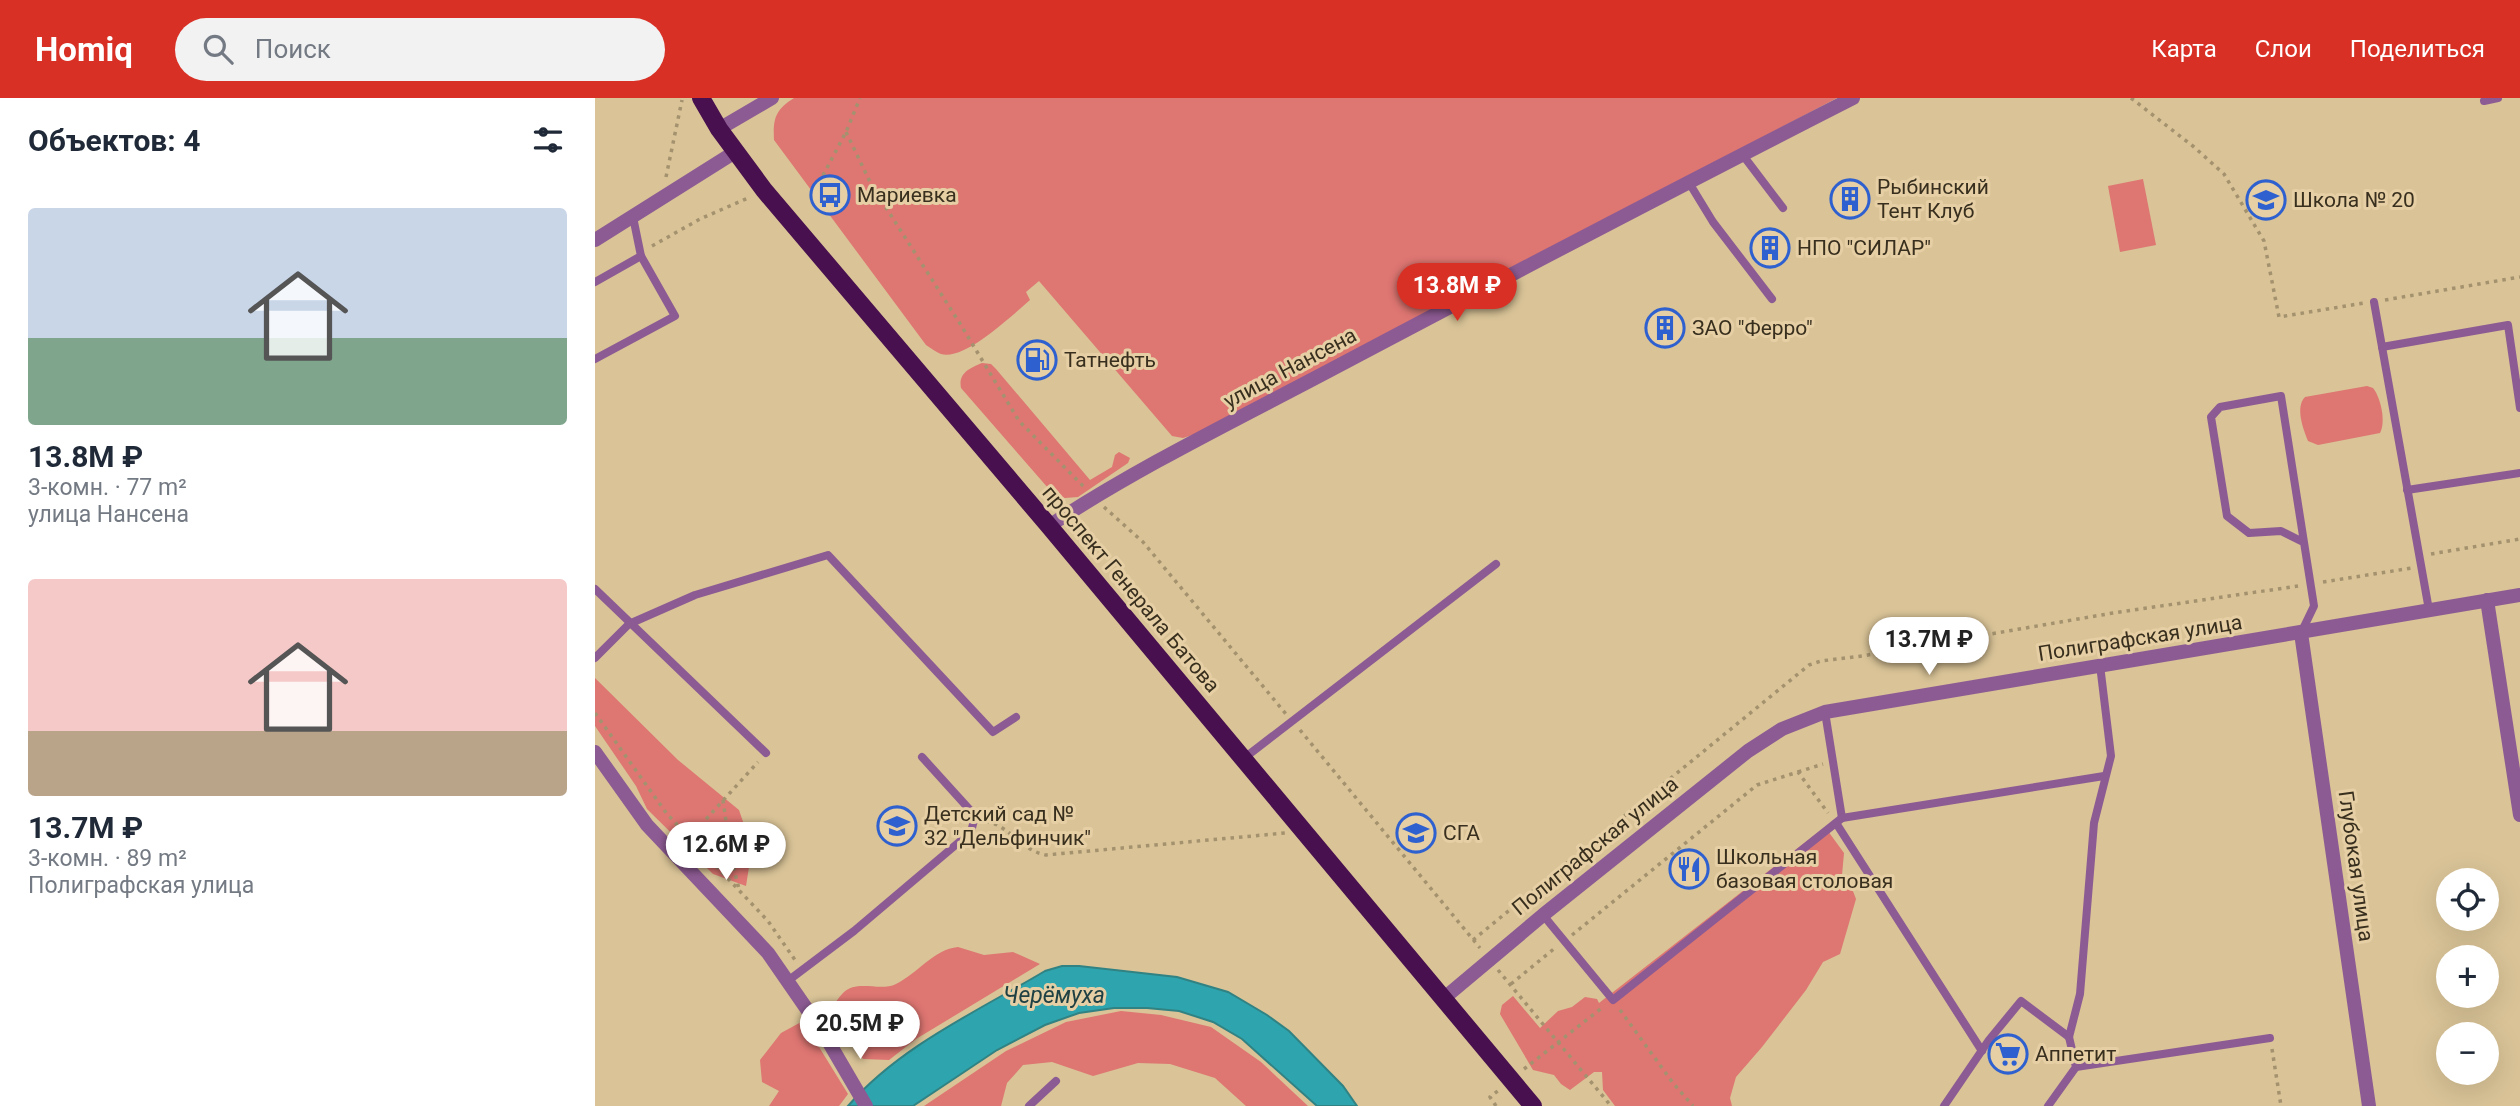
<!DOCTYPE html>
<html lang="ru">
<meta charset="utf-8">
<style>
:root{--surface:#fff;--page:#f2f2f3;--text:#1f2937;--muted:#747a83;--accent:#d93025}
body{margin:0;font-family:Roboto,sans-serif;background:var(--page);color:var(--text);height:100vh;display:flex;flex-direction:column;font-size:26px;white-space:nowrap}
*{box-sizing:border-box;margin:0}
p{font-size:23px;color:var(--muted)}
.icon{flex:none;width:38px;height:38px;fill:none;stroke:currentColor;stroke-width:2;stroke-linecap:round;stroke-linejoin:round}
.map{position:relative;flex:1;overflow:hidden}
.side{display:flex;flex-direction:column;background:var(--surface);width:595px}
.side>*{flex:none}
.fabs{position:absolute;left:1841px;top:770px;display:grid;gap:14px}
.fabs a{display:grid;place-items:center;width:63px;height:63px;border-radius:50%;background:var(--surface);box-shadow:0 7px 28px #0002;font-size:35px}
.price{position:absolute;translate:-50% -60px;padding:0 16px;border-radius:24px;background:#fff;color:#222;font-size:23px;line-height:46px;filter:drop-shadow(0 2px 4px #0008)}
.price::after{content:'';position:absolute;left:50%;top:42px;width:21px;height:16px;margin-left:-10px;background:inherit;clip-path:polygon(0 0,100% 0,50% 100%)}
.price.on{background:var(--accent);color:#fff}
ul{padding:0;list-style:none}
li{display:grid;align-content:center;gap:14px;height:371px;padding:0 28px}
li span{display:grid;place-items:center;height:217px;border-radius:7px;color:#555}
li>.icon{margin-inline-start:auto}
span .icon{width:126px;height:126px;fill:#fffc;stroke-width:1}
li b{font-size:30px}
h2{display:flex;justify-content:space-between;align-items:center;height:84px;padding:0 28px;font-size:30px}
header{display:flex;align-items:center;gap:42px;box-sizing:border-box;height:98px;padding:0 35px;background:var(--accent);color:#fff}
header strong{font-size:33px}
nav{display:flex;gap:38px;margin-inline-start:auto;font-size:24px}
.search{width:490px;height:63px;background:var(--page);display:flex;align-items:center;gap:18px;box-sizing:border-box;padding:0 24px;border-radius:38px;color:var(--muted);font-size:26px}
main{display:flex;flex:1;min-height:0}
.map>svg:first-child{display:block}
</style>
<header>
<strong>Homiq</strong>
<div class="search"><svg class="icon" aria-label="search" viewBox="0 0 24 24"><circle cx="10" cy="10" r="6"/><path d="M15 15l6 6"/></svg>Поиск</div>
<nav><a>Карта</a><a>Слои</a><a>Поделиться</a></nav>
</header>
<main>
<section class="side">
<h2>Объектов: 4<svg class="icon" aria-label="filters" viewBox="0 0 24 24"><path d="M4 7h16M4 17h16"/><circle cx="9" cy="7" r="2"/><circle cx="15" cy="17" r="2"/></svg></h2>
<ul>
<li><span style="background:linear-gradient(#c9d6e8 60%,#7fa58c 0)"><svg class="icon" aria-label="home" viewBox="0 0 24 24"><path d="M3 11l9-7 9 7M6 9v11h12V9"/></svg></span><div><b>13.8M ₽</b><p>3-комн. · 77 m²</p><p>улица Нансена</p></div></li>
<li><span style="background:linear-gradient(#f6c9c9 70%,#b9a48a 0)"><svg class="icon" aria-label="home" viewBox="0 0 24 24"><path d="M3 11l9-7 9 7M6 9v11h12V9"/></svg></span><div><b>13.7M ₽</b><p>3-комн. · 89 m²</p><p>Полиграфская улица</p></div></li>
</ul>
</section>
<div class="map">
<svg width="1925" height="1008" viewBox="0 0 1925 1008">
<rect width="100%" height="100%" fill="#d9c397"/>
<g fill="#de7672">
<path d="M 199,0 L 1242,0 L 607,334 L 588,340 L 577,338 L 444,183 L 431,194 L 435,202 C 417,217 370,263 346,256 C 341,254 336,250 331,247 L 179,42 C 178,21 180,12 199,0 Z"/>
<path d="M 1548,81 L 1561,147 L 1525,154 L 1513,88 Z"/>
<path d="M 387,265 L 396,266 L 401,271 L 495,382 L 517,369 L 520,357 L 524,354 L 535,360 L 533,365 L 483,399 L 470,400 L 460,398 L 366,290 C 363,275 375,270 387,265 Z"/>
<path d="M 1772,288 L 1778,290 C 1786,300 1791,324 1785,335 L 1723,347 L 1713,343 C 1708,331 1700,309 1710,299 Z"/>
<path d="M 0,580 L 83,662 L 144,712 L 157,750 L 151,788 L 118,776 L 52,711 L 41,688 L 0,628 Z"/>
<path d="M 1230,729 L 1249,755 L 1247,777 L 1256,788 L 1261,801 L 1245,856 L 1228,864 L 1211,892 L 1167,949 L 1141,979 L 1135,1000 L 1137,1008 L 1020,1008 L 1008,992 L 1007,974 L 999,974 L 975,992 L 966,986 L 959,977 L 938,972 L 905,916 L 907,907 L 918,898 L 945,930 L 963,913 L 977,909 L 990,899 L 1002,901 L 1004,905 Z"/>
<path d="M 363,849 L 389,857 L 418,854 L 445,866 L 321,941 L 294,962 L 268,961 L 252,942 L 235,912 C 239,907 243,900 248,895 C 262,881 285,894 301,886 C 322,876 339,851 363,849 Z"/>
<path d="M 526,913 L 566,917 L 616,929 L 666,964 L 713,1008 L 651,1008 L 620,980 L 575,966 L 543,965 L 498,978 L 457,964 L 428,967 L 412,985 L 406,1008 L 329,1008 L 411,953 L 471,924 Z"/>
<path d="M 208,923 L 253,996 L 244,1008 L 174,1008 L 184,993 L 167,984 L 165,962 L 186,935 Z"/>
</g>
<path fill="#2ea5ae" stroke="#318283" stroke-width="2" d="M 467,868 L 484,868 L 582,879 L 633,894 L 672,917 L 694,933 L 748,988 L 762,1008 L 722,1008 L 647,941 L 618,924 L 584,913 L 552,910 L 519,910 L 484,915 L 450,927 L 402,952 L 318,1008 L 253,1008 C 305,948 383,913 450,873 Z"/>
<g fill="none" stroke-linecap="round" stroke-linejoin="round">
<g stroke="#a4926f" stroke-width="3.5" stroke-dasharray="3.5 5" stroke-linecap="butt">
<path d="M 1536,0 L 1599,49 L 1629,76 L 1669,143 L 1684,219 L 1769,205"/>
<path d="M 251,34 L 276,86 L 364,224 L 424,323 L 489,389"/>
<path d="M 71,79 L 87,2"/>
<path d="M 216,100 L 251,34 L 265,0"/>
<path d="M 57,148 L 105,121 L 153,100"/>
<path d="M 1790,202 L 1925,179"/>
<path d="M 509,409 L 548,444 L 691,616"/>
<path d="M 1836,456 L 1925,441"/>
<path d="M 1728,484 L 1817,470"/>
<path d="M 0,615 L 72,716 L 173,823 L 200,862"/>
<path d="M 705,632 L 885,850"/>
<path d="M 1203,674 L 1228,666"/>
<path d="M 128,702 L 136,759 L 144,791"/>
<path d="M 391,723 C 415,728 425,752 451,757 L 690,735"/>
<path d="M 94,740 L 163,664"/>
<path d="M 977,837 L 1162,687 L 1203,674 L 1233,715"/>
<path d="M 878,842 L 1214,567 L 1226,563 L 1267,558 L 1518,515 L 1703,488"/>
<path d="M 903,872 L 1016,1008"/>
<path d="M 916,886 L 960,850"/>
<path d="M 1025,912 L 1078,985 L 1098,1008"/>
<path d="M 1677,951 L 1686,1008"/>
<path d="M 929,971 L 1008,909"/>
<path d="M 901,1008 L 895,999 L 904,992"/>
</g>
<g stroke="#8d5b93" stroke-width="8">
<path d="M 1889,3 L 1903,0"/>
<path d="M 1147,56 L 1188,110"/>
<path d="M 1093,83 L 1118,124 L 1177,201"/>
<path d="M 0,184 L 46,158 L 38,119"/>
<path d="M 1779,204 L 1834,512"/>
<path d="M 1787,249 L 1913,227 L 1925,310"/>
<path d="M 0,261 L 80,218 L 46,158"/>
<path d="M 1812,392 L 1925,375"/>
<path d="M 0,491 L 171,655"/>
<path d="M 1706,535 L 1719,508 L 1686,298 L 1625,309 L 1616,319 L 1632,418 L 1654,435 L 1686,433 L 1708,444"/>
<path d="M 0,560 L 34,526 L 100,497 L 233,457 L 398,634 L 421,619"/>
<path d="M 1230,614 L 1247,720 L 1509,678"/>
<path d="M 648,661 L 901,466"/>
<path d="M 1241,725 L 1387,953"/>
<path d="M 948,817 L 1018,902 L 1247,720"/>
<path d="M 194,882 L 259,833 L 376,734 L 379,722 L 375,712 L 327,659"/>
<path d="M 1474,939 L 1485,896 L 1499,725 L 1516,658 L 1505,567"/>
<path d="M 1481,969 L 1675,940"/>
<path d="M 434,1008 L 461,983"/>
<path d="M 1349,1008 L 1394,942 L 1426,903 L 1474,939 L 1481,969 L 1453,1008"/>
</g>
<g stroke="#8d5b93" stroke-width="14">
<path d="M 124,31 L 177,0"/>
<path d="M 0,142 L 140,54"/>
<path d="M 454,428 C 545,368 645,320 741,269 C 913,178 1085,88 1258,0"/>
<path d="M 1892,502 L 1925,717"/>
<path d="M 1706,535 L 1774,1008"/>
<path d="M 0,654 L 52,727 L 173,855 L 229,936 L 271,1008"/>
<path d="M 848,901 L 948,817 L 1153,653 L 1187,631 L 1230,614 L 1925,497"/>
</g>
<path stroke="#48104e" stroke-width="18" d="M 106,0 L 124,31 L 169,92 L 454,428 L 938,1008"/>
</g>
<defs>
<g id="bus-ring" transform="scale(2.0125)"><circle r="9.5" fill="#e6cfa4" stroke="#2e60cf" stroke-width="1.5"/><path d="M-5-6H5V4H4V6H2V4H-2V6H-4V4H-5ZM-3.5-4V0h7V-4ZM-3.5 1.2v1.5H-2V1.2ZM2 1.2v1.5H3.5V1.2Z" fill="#2e60cf"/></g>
<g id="building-ring" transform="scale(2.0125)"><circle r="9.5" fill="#e6cfa4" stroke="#2e60cf" stroke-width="1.5"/><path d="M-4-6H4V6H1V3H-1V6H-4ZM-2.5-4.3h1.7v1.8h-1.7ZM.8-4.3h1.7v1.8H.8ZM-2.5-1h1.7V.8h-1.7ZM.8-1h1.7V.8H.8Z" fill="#2e60cf"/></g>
<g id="school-ring" transform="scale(2.0125)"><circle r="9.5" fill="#e6cfa4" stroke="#2e60cf" stroke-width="1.5"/><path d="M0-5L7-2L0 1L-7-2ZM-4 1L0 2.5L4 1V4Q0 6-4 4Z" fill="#2e60cf"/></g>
<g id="fuel-ring" transform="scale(2.0125)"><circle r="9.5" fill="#e6cfa4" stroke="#2e60cf" stroke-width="1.5"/><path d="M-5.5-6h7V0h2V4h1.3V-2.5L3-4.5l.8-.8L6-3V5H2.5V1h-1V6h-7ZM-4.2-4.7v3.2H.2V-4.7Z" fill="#2e60cf"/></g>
<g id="university-ring" transform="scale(2.0125)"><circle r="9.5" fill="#e6cfa4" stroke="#2e60cf" stroke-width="1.5"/><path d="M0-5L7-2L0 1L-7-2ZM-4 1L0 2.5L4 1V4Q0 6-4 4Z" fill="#2e60cf"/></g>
<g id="restaurant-ring" transform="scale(2.0125)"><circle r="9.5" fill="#e6cfa4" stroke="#2e60cf" stroke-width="1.5"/><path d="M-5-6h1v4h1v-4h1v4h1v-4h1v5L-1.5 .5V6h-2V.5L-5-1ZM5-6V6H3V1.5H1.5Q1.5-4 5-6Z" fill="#2e60cf"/></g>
<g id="supermarket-ring" transform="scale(2.0125)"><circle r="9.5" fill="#e6cfa4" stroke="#2e60cf" stroke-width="1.5"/><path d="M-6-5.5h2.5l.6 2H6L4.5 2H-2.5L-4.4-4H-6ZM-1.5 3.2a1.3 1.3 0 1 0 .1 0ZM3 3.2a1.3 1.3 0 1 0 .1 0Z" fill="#2e60cf"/></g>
</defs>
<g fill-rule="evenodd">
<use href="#bus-ring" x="235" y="97"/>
<use href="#building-ring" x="1255" y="101"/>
<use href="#school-ring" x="1671" y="102"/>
<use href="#building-ring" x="1175" y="150"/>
<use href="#building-ring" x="1070" y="230"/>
<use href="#fuel-ring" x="442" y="262"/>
<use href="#school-ring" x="302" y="728"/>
<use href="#university-ring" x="821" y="735"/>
<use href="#restaurant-ring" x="1094" y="771"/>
<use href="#supermarket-ring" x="1413" y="956"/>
</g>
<g text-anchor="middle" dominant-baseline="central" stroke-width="6" stroke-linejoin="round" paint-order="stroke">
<g font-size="21" fill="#382f1e" stroke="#e6cfa4" text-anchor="start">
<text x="1282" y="89">Рыбинский<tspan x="1282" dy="24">Тент Клуб</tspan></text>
<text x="262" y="97">Мариевка</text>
<text x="1698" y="102">Школа № 20</text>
<text x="1202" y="150">НПО "СИЛАР"</text>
<text x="1097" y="230">ЗАО "Ферро"</text>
<text x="469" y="262">Татнефть</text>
<text x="329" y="716">Детский сад №<tspan x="329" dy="24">32 "Дельфинчик"</tspan></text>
<text x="848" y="735">СГА</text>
<text x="1121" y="759">Школьная<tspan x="1121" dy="24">базовая столовая</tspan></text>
<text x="1440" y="956">Аппетит</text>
</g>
<g font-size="21" fill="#382f1e" stroke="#e6cfa4">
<text transform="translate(695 270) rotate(-28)">улица Нансена</text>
<text transform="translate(536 491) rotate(50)">проспект Генерала Батова</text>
<text transform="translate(1545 540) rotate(-9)">Полиграфская улица</text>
<text transform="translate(1000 748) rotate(-39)">Полиграфская улица</text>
<text transform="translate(1761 768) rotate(82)">Глубокая улица</text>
</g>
<g font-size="23" font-style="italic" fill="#1f4144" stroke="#e6cfa4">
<text x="459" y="897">Черёмуха</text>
</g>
</g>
</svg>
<div class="fabs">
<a><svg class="icon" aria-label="locate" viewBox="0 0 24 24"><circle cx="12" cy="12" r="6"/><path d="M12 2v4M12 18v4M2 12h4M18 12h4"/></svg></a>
<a>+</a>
<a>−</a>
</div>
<b class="price on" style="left:862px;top:225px">13.8M ₽</b>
<b class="price" style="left:1334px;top:579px">13.7M ₽</b>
<b class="price" style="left:131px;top:784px">12.6M ₽</b>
<b class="price" style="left:265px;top:963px">20.5M ₽</b>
</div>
</main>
